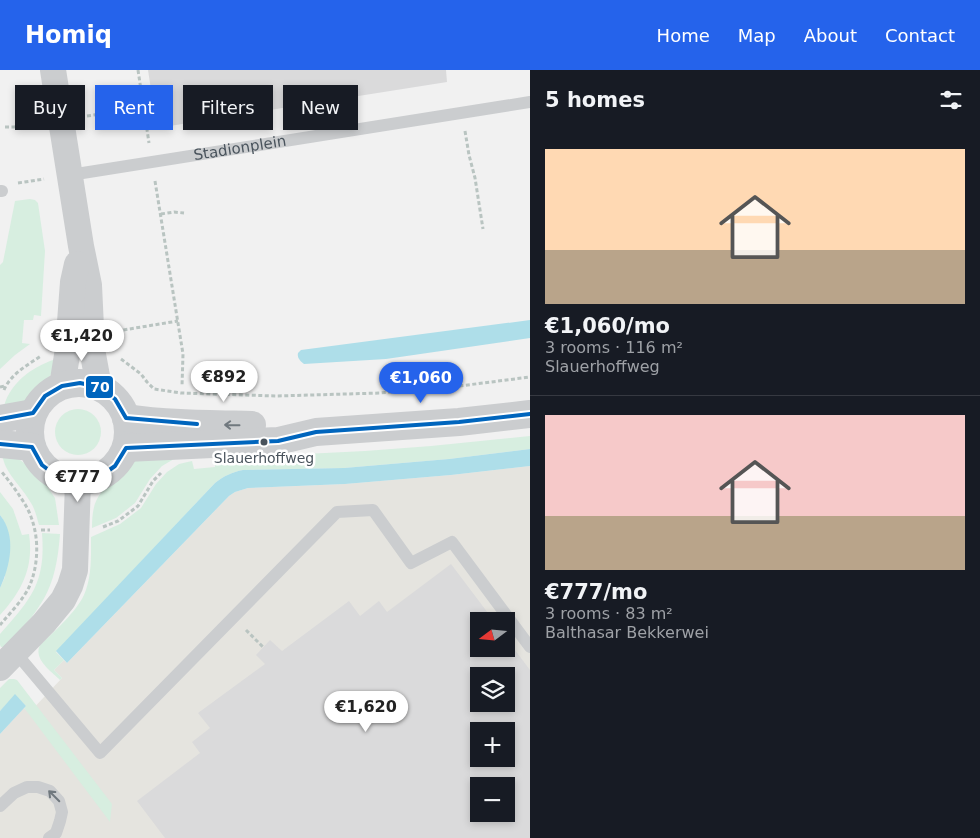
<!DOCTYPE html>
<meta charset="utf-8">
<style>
:root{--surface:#171b24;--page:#20242c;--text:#f1f3f6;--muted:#9ea1a6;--line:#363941;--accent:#2563eb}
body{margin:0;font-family:"DejaVu Sans",sans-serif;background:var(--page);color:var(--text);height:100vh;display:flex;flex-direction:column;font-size:19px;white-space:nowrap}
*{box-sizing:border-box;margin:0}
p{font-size:16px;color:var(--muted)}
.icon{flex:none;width:28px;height:28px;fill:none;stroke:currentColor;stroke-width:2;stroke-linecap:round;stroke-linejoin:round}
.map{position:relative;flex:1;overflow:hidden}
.panel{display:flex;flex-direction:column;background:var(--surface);width:450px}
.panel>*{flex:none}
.hud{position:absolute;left:15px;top:15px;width:440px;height:45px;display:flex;gap:10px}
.needle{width:32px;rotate:254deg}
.fabs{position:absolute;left:470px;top:542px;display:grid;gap:10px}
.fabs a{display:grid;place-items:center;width:45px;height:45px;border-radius:0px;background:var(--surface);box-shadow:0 2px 8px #0003;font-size:25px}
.price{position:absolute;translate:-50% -42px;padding:0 11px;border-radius:18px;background:#fff;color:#222;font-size:16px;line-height:32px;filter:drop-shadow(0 1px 2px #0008)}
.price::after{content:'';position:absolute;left:50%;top:30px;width:15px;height:11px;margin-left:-8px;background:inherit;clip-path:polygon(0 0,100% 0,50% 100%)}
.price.selected{background:var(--accent);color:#fff}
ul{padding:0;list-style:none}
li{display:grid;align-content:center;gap:10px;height:265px;padding:0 15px}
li+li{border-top:1px solid var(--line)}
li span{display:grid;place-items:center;height:155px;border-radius:0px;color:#555}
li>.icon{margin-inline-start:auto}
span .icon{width:90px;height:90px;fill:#fffc;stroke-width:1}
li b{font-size:21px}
h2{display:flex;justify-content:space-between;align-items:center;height:60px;padding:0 15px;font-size:21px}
.chip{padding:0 18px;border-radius:0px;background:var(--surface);box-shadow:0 2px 8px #0003;font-size:18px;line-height:45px}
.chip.selected{background:var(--accent);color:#fff}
header{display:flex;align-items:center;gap:30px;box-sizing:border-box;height:70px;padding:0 25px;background:var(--accent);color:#fff}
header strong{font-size:24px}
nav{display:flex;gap:28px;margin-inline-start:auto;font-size:18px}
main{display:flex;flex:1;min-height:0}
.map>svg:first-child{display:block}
</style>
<header>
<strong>Homiq</strong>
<nav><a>Home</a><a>Map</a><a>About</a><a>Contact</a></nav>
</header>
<main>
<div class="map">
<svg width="530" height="768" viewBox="0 0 530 768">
<rect width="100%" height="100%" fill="#f1f1f1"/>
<path fill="#e5e4df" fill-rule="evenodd" d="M 530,396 L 530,768 L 0,768 L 0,664 L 24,638 L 29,643 L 62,608 L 54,600 L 64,590 L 67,593 L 229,426 L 235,422 L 248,418 L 345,414 L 451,405 ZM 479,551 L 506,551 L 506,579 L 479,579 ZM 479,606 L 506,606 L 506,634 L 479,634 ZM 479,661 L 506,661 L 506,689 L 479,689 ZM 479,716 L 506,716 L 506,744 L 479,744 Z"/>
<g fill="#d7eee0">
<path d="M 30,129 L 35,130 L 38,133 L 45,181 L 41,246 L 34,245 L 33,250 L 24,250 L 22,273 L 30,274 L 15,285 L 0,299 L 0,195 L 3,192 L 15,131 Z"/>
<path d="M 59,288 C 52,304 43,320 27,330 C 21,334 11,334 4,336 C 11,311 35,295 59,288 Z"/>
<circle cx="78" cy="362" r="23"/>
<path d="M 530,366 L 530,379 L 449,389 L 344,398 L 243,400 C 232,402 224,406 215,413 L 56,582 L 64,590 L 54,600 L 62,608 L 60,610 C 51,601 33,589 40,575 C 54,562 76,542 84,525 C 92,507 91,486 91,467 L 120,454 L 141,438 L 156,414 L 167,402 L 179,394 L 192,391 L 194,399 L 215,397 L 215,389 L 223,388 L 365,381 L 431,376 Z"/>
<path d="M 2,382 L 16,387 L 31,398 L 46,415 L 55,428 L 59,455 L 39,455 C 37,448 35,439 31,433 C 21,415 3,402 2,382 Z"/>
<path d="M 174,389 L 162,396 L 150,409 L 135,433 L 116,448 L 92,458 C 92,428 99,424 119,404 C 125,399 130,392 138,390 C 146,388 165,389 174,389 Z"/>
<path d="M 0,422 L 13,439 L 22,465 L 29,464 C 34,497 22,521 0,545 L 0,518 L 5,507 L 3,449 L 0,445 Z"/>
<path d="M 42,463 L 60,464 C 58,490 54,516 38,538 C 29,552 16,564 4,577 L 1,577 L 0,575 L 0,564 C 31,529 46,513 42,463 Z"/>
<path d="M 9,609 L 14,609 L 17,610 L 112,734 L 110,752 L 28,643 L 24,638 L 26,636 L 15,625 L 0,641 L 0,618 Z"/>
</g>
<g fill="#aedee9">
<path d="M 530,250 L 530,268 L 386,289 L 304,294 C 300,291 297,288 298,283 L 301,280 Z"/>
<path d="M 530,379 L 530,396 L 451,405 L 345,414 L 248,418 L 235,422 L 229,426 L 67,593 L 56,581 L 215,413 C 224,406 232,402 243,400 L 344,398 L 449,389 Z"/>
<path d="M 0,445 C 17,466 10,496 0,518 Z"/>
<path d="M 15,624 L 26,636 L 0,664 L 0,641 Z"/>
</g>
<g fill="#dadadb" fill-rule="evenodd">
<path d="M 148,0 L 446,0 L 447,12 L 157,58 Z"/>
<path d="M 451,494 L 494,551 L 479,551 L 479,579 L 506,579 L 506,568 L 530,600 L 530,768 L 165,768 L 137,731 L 200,683 L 192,672 L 210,658 L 198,643 L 265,594 L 256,585 L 270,570 L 282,581 L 349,531 L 360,546 L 379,531 L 387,542 ZM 479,606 L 506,606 L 506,634 L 479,634 ZM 479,661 L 506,661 L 506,689 L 479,689 ZM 479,716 L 506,716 L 506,744 L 479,744 Z"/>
</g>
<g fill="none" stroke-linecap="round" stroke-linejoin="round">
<g stroke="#b9c4c1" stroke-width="3" stroke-dasharray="4 2.5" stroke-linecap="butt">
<path d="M 138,0 L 149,73"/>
<path d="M 87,46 L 144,38"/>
<path d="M 5,57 L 14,57 L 37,54"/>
<path d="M 465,61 L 469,85 L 475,108 L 483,159"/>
<path d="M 155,111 L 183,284 L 182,316"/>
<path d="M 18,113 L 44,109"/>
<path d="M 161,144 L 174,142 L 184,143"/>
<path d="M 117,261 L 178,251"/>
<path d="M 121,289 L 141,304 L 147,312 L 154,319 L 181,323 L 276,326 L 380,323 L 444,318 L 530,307"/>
<path d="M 0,317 L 5,316"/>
<path d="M 4,320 C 10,305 27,295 41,286"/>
<path d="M 103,457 L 118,451 L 138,436 L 153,411 L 161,403"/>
<path d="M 41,460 L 50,460"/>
<path d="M 0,555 C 10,543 24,529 30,515 C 40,490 39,459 26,436 C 19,424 10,412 1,401"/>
<path d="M 246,560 L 263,577"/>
</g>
<g stroke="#cbcdcf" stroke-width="12">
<path id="s1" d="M 70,105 L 530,32"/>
<path d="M 0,121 L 2,121"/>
<path d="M 16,583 L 100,683 L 337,442 L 373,440 L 411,493 L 452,472 L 530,577"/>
<path d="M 0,736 L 14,723 L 27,717 L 38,717 L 50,721 L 59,731 L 62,742 L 60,751 L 56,763 L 49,768"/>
</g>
<g stroke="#cbcdcf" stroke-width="26">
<path d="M 53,0 L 81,176 L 89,215 L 92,279 L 99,317"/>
<path d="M 62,316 L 68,279 L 73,212 L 77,194"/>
<path d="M 0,598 L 44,553 L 63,530 L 70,516 L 75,500 L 78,412"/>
</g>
<g stroke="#cbcdcf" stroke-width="28">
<circle cx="79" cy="362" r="49"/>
<path d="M 126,348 C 168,354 210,354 252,355"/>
<path d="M 0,349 L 33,343"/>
<path d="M 0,374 L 32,377"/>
<path d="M 126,378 L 278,371 L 316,362 L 459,352 L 530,344"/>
</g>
<g stroke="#fff" stroke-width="8">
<g id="bus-1">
<path d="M 0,349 L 33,343 L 45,326 L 62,316 L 80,313 L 99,317 L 115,329 L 126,348 L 197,354"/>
<path d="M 0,374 L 32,377 L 42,395 L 58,407 L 78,412 L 98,408 L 115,396 L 126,378 L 278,371 L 316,362 L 459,352 L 530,344"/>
</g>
</g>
<use href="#bus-1" stroke="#0065bd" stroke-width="4"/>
</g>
<defs><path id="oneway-shaft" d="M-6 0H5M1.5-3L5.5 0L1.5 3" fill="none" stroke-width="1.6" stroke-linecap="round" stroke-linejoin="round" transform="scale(1.25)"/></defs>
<g stroke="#70787e">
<use href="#oneway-shaft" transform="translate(232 355) rotate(-179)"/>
<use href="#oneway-shaft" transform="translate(54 726) rotate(-135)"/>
</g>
<circle fill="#49535c" stroke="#fff" stroke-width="2" cx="264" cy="372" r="4.5"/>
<g text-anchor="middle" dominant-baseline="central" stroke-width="5" stroke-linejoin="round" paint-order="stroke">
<g font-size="14" fill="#49535c" stroke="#fff">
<text x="264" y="388">Slauerhoffweg</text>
</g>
<g font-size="15" fill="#49535c" stroke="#fff">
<text stroke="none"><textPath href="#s1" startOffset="172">Stadionplein</textPath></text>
</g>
</g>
<rect stroke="#fff" stroke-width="2" x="85" y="305" width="29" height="24" rx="5" fill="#0065bd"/>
<g font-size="14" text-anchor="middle" font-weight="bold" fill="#fff">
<text x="100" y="322">70</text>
</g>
</svg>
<div class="fabs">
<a><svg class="needle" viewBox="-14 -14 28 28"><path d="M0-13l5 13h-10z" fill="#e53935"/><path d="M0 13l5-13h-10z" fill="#9ea1a6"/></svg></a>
<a><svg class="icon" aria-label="layers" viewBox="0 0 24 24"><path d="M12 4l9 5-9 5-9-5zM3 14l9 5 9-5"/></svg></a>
<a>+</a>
<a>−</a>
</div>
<b class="price" style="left:82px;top:292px">€1,420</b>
<b class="price" style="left:224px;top:333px">€892</b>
<b class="price selected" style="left:421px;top:334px">€1,060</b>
<b class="price" style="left:78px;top:433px">€777</b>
<b class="price" style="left:366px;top:663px">€1,620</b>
<div class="hud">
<a class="chip">Buy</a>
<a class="chip selected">Rent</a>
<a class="chip">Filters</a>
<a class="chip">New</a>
</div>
</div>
<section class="panel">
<h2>5 homes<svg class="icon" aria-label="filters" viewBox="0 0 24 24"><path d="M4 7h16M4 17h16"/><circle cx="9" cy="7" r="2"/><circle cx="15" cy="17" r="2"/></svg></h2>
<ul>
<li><span style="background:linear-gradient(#ffd9b3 65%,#b9a48a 0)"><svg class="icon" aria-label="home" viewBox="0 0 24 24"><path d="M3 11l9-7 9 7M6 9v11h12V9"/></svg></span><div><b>€1,060/mo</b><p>3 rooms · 116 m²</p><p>Slauerhoffweg</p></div></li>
<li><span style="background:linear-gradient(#f6c9c9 65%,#b9a48a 0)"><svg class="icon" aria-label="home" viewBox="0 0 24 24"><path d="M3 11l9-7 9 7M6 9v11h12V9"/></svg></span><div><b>€777/mo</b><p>3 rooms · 83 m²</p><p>Balthasar Bekkerwei</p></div></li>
</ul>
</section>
</main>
